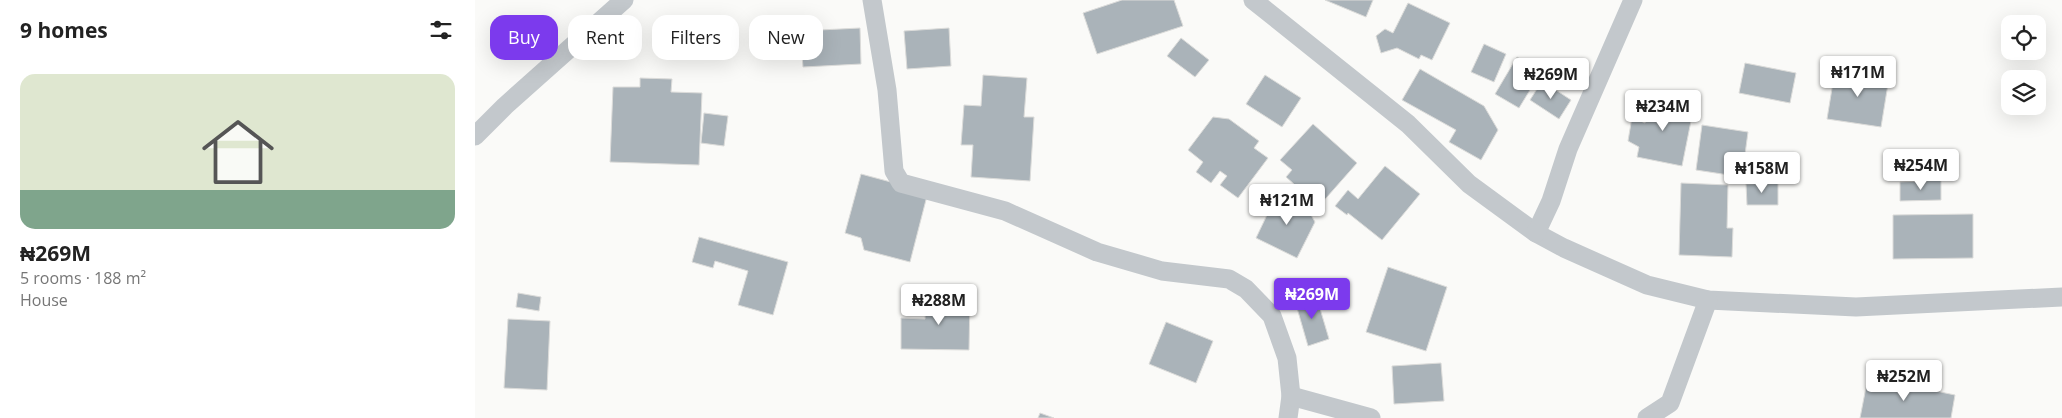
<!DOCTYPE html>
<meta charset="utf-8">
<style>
:root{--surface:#fff;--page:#f2f2f2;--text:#222;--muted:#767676;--line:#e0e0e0;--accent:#7c3aed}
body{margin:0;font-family:"Open Sans",sans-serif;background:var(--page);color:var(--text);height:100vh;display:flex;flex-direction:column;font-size:19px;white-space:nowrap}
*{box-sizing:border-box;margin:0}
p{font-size:16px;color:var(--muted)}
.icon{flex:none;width:28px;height:28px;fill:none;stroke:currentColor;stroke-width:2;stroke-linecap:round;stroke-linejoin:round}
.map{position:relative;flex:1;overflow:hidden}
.details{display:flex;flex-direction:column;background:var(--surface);width:475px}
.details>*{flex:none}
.hud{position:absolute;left:15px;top:15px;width:475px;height:45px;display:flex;gap:10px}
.buttons{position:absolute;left:1526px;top:15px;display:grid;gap:10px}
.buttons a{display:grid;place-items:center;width:45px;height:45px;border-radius:10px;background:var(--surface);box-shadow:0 5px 20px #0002;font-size:25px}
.price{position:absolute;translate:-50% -42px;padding:0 11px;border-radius:5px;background:#fff;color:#222;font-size:16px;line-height:32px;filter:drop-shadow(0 1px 2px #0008)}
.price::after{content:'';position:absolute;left:50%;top:30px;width:15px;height:11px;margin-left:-8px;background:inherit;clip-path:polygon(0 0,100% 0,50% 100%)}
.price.on{background:var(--accent);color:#fff}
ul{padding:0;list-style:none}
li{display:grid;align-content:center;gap:10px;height:265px;padding:0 20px}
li+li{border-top:1px solid var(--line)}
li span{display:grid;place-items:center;height:155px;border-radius:15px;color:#555}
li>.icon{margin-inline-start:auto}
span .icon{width:90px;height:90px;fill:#fffc;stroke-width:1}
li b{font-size:21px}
h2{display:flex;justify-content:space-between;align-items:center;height:60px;padding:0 20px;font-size:21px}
.pill{padding:0 18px;border-radius:15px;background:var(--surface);box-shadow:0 5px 20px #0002;font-size:18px;line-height:45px}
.pill.on{background:var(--accent);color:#fff}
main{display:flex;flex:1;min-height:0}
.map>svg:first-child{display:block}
</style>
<main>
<section class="details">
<h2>9 homes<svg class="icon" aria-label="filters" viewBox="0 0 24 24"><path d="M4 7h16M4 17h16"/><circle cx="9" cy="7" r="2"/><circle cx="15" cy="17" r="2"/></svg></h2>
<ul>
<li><span style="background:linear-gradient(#dfe7d0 75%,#7fa58c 0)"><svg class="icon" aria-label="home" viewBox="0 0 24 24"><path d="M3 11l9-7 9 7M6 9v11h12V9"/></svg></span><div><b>₦269M</b><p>5 rooms · 188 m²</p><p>House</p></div></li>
</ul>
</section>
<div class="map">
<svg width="1587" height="418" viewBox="0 0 1587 418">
<rect width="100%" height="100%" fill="#fafaf8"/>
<g fill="#aab3b9" stroke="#dcdcda">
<path d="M 647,0 L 699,0 L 708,26 L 622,54 L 608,13 Z"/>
<path d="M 850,0 L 898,0 L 891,17 Z"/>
<path d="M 933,3 L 975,23 L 957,60 L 946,55 L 944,59 L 922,48 L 906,53 L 901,36 L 910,29 L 918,33 Z"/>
<path d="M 385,28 L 386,64 L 328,67 L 325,31 Z"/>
<path d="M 474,28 L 476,66 L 432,69 L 429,31 Z"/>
<path d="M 706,38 L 734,60 L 720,77 L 692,56 Z"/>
<path d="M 1009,44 L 1031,54 L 1019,82 L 996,72 Z"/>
<path d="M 1042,57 L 1066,72 L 1044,108 L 1020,94 Z"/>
<path d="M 1270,63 L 1321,73 L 1315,103 L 1264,93 Z"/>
<path d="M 945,69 L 1009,106 L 1023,130 L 1006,160 L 974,142 L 981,130 L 927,100 Z"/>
<path d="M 1360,70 L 1414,78 L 1406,127 L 1352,119 Z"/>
<path d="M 508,75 L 552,78 L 549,117 L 559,117 L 555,181 L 496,177 L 498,145 L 486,145 L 489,105 L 506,106 Z"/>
<path d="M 790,75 L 826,98 L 807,127 L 771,104 Z"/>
<path d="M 165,78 L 197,79 L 196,92 L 227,93 L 224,165 L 135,162 L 138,87 L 165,87 Z"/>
<path d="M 1067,81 L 1096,100 L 1084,119 L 1055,100 Z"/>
<path d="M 1175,97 L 1219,106 L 1207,166 L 1162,157 L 1164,147 L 1153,141 L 1157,117 L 1170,123 Z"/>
<path d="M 229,113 L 253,116 L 249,146 L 226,143 Z"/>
<path d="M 738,117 L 754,119 L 784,141 L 779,148 L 793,158 L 763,198 L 745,185 L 752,176 L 745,171 L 736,183 L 721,172 L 728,162 L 713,150 Z"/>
<path d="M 838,124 L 882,163 L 844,206 L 811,177 L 817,170 L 805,160 Z"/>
<path d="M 1227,125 L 1273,132 L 1267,177 L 1221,170 Z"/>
<path d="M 910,166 L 945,194 L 907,240 L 873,213 L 872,215 L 860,206 L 873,190 L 883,199 Z"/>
<path d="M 386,174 L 453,192 L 435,262 L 389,250 L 386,238 L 370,233 Z"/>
<path d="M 1466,180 L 1466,200 L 1425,201 L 1425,182 Z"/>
<path d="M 1206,183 L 1253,185 L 1252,228 L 1258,228 L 1257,257 L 1204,255 Z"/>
<path d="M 1303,183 L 1303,205 L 1272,205 L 1271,184 Z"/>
<path d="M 802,194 L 832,208 L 840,222 L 822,258 L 781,238 Z"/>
<path d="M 1498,214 L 1498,258 L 1418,259 L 1418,215 Z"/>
<path d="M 224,237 L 313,262 L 298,315 L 263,305 L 273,271 L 240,261 L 238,268 L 217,262 Z"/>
<path d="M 913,267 L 972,287 L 951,351 L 891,332 Z"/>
<path d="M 43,293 L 66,297 L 64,311 L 41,307 Z"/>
<path d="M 841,295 L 854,339 L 833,346 L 820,301 Z"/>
<path d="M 451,296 L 495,297 L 494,350 L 426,349 L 426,318 L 450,319 Z"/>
<path d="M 33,319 L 75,321 L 72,390 L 29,388 Z"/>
<path d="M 691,322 L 738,341 L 721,383 L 674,364 Z"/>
<path d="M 966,363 L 969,401 L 919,404 L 917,366 Z"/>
<path d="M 1393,377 L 1480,395 L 1476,418 L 1385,418 Z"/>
<path d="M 565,413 L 579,418 L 563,418 Z"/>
</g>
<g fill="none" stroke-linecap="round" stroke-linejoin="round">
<g stroke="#c3c8cc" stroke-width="19">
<path d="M 397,0 L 412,90 L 419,171 L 426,183 L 530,211 L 622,252 L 687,271 L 754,279 L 771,289 L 797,316 L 812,358 L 816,396 L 813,418"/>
<path d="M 778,0 L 933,124 L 994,184 L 1061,233 L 1089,248 L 1172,285 L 1233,300 L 1381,307 L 1587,297"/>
<path d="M 0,136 L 30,106 L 149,0"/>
<path d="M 1061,233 L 1076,201 L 1093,149 L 1158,0"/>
<path d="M 816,396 L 896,418"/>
<path d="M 1172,418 L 1195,403 L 1233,300"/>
</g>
</g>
</svg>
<div class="buttons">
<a><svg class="icon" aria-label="locate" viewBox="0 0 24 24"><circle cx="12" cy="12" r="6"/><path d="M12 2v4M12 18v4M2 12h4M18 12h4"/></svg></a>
<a><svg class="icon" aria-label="layers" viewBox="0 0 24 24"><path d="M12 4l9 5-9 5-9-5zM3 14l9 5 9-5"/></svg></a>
</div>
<b class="price" style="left:1383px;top:98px">₦171M</b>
<b class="price" style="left:1076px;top:100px">₦269M</b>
<b class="price" style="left:1188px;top:132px">₦234M</b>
<b class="price" style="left:1446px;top:191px">₦254M</b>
<b class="price" style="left:1287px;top:194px">₦158M</b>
<b class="price" style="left:812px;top:226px">₦121M</b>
<b class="price on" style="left:837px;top:320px">₦269M</b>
<b class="price" style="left:464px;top:326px">₦288M</b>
<b class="price" style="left:1429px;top:402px">₦252M</b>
<div class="hud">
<a class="pill on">Buy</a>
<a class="pill">Rent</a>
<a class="pill">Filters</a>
<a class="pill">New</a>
</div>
</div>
</main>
